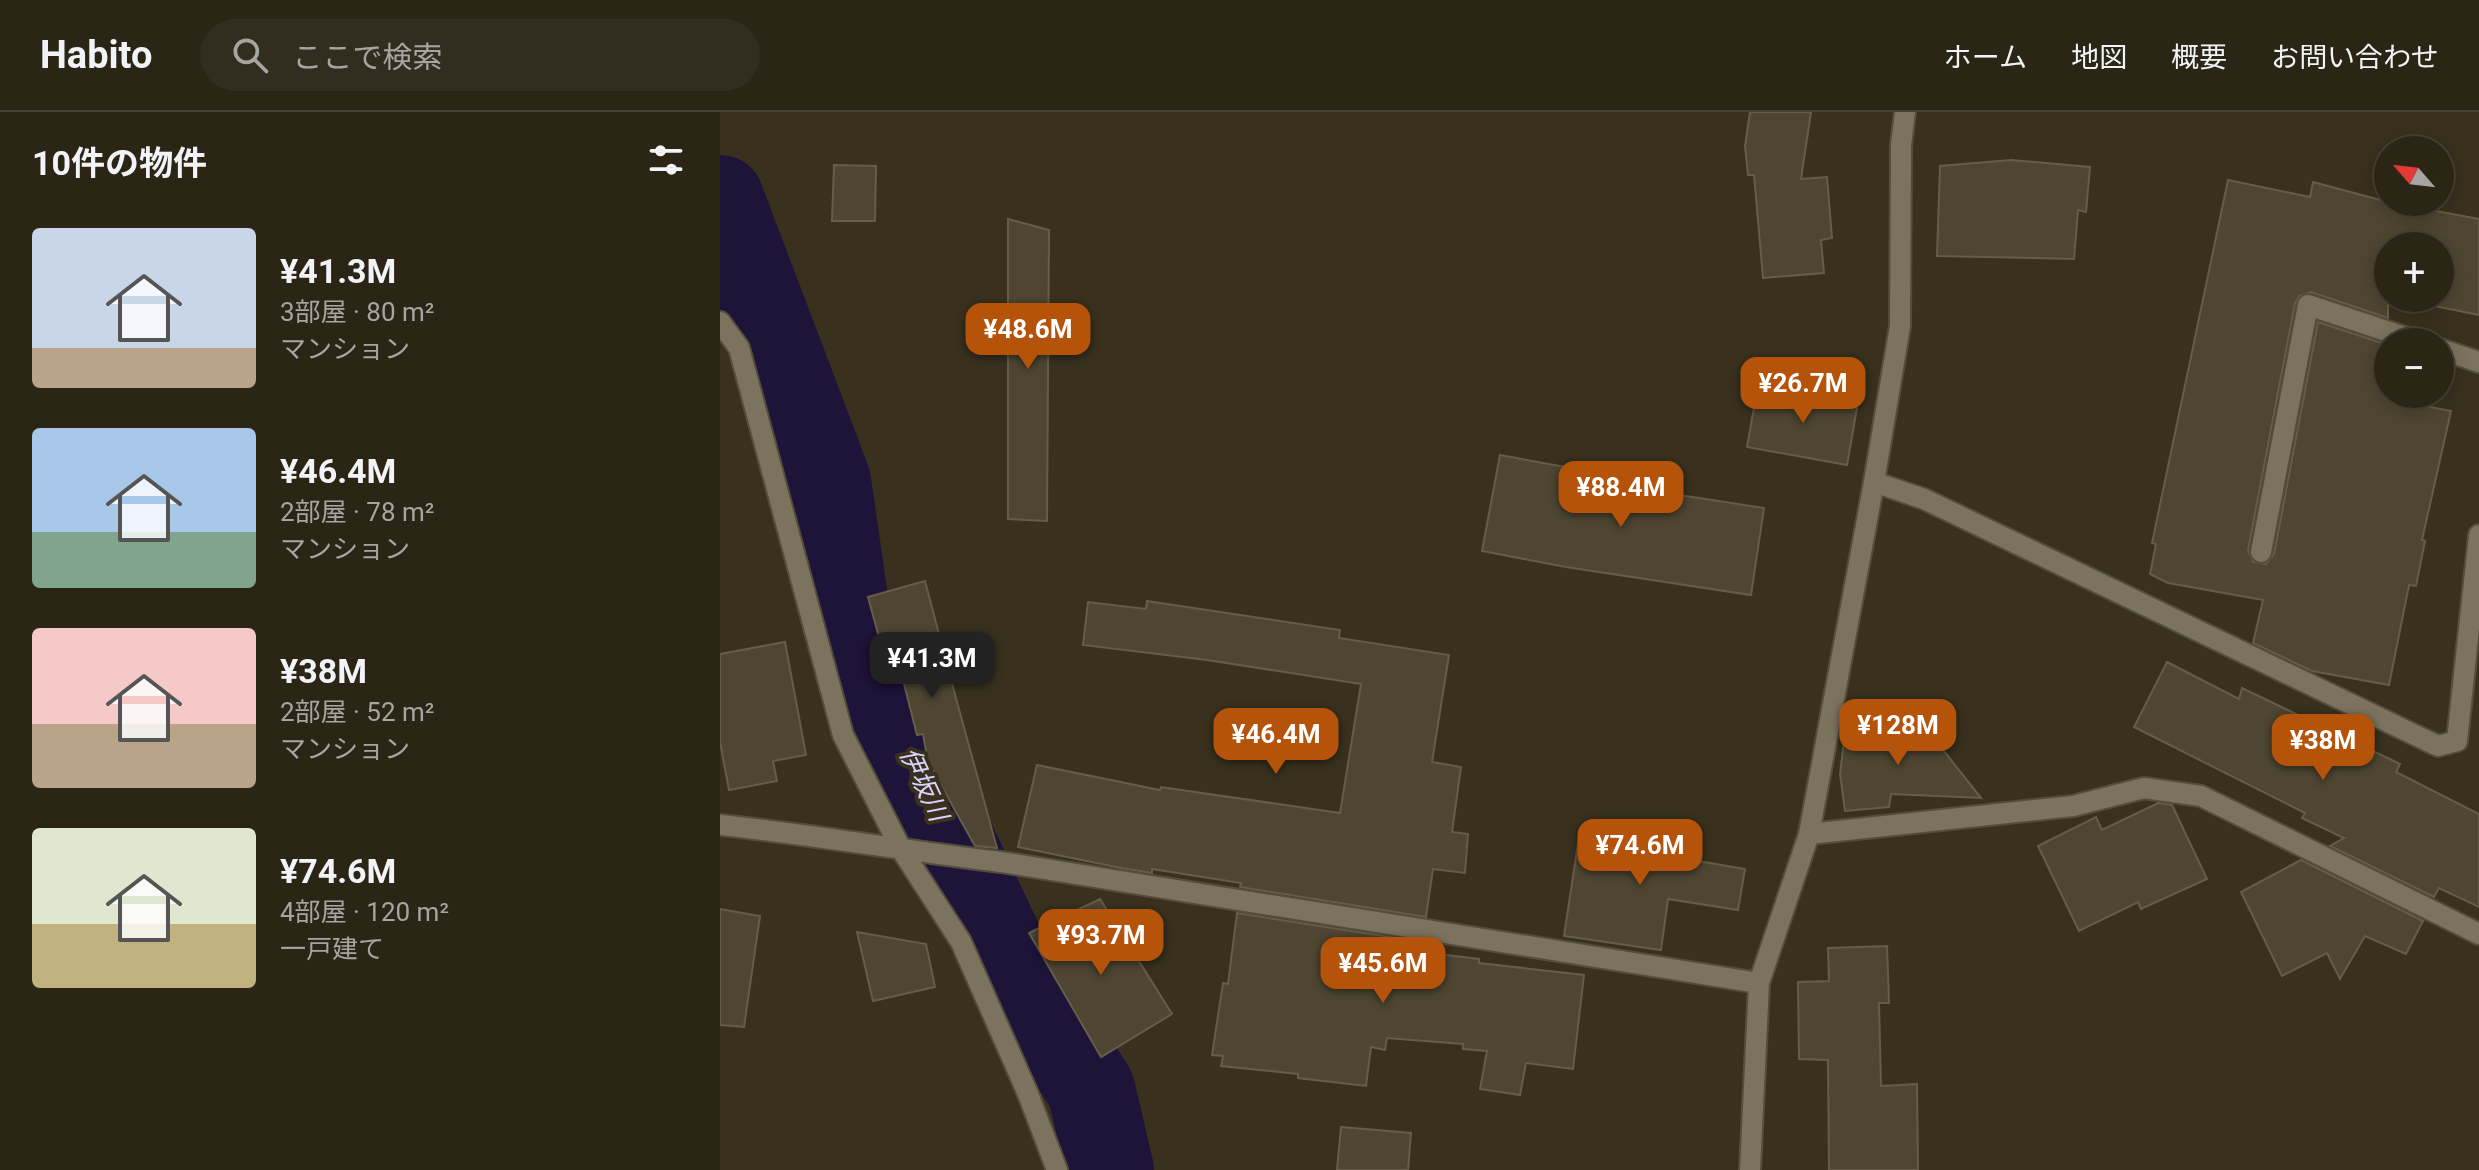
<!DOCTYPE html>
<html lang="ja">
<meta charset="utf-8">
<style>
:root{--surface:#2b2516;--page:#332d1f;--text:#f1f3f6;--muted:#a6a5a1;--line:#474235;--accent:#b45309}
body{margin:0;font-family:Roboto,"Noto Sans JP",sans-serif;background:var(--page);color:var(--text);height:100vh;display:flex;flex-direction:column;font-size:30px;white-space:nowrap}
*{box-sizing:border-box;margin:0}
p{font-size:26px;color:var(--muted)}
.icon{flex:none;width:44px;height:44px;fill:none;stroke:currentColor;stroke-width:2;stroke-linecap:round;stroke-linejoin:round}
.map{position:relative;flex:1;overflow:hidden}
.details{display:flex;flex-direction:column;background:var(--surface);width:720px}
.details>*{flex:none}
.needle{width:52px;rotate:298deg}
.tools{position:absolute;left:1654px;top:24px;display:grid;gap:16px}
.tools a{display:grid;place-items:center;width:80px;height:80px;border-radius:50%;background:var(--surface);box-shadow:0 4px 20px #0003,0 0 0 2px var(--line);font-size:40px}
.price{position:absolute;translate:-50% -68px;padding:0 18px;border-radius:16px;background:var(--accent);color:#fff;font-size:26px;line-height:52px;filter:drop-shadow(0 2px 4px #0008)}
.price::after{content:'';position:absolute;left:50%;top:48px;width:24px;height:18px;margin-left:-12px;background:inherit;clip-path:polygon(0 0,100% 0,50% 100%)}
.price.active{background:#222;color:#fff}
ul{padding:0;list-style:none}
li{display:flex;align-items:center;gap:24px;height:200px;padding:0 32px}
li span{display:grid;place-items:center;flex:none;width:224px;height:160px;border-radius:8px;color:#555}
li>.icon{margin-inline-start:auto}
span .icon{width:96px;height:96px;fill:#fffc;stroke-width:1}
li b{font-size:34px}
h2{display:flex;justify-content:space-between;align-items:center;height:96px;padding:0 32px;font-size:34px}
header{display:flex;align-items:center;gap:48px;box-sizing:border-box;height:112px;padding:0 40px;background:var(--surface);border-bottom:2px solid var(--line)}
header strong{font-size:38px}
nav{display:flex;gap:44px;margin-inline-start:auto;font-size:28px}
.search{width:560px;height:72px;background:var(--page);display:flex;align-items:center;gap:20px;box-sizing:border-box;padding:0 28px;border-radius:44px;color:var(--muted);font-size:30px}
main{display:flex;flex:1;min-height:0}
.map>svg:first-child{display:block}
</style>
<header>
<strong>Habito</strong>
<div class="search"><svg class="icon" aria-label="search" viewBox="0 0 24 24"><circle cx="10" cy="10" r="6"/><path d="M15 15l6 6"/></svg>ここで検索</div>
<nav><a>ホーム</a><a>地図</a><a>概要</a><a>お問い合わせ</a></nav>
</header>
<main>
<section class="details">
<h2>10件の物件<svg class="icon" aria-label="filters" viewBox="0 0 24 24"><path d="M4 7h16M4 17h16"/><circle cx="9" cy="7" r="2"/><circle cx="15" cy="17" r="2"/></svg></h2>
<ul>
<li><span style="background:linear-gradient(#c9d6e8 75%,#b9a48a 0)"><svg class="icon" aria-label="home" viewBox="0 0 24 24"><path d="M3 11l9-7 9 7M6 9v11h12V9"/></svg></span><div><b>¥41.3M</b><p>3部屋 · 80 m²</p><p>マンション</p></div></li>
<li><span style="background:linear-gradient(#a9c7e8 65%,#7fa58c 0)"><svg class="icon" aria-label="home" viewBox="0 0 24 24"><path d="M3 11l9-7 9 7M6 9v11h12V9"/></svg></span><div><b>¥46.4M</b><p>2部屋 · 78 m²</p><p>マンション</p></div></li>
<li><span style="background:linear-gradient(#f6c9c9 60%,#b9a48a 0)"><svg class="icon" aria-label="home" viewBox="0 0 24 24"><path d="M3 11l9-7 9 7M6 9v11h12V9"/></svg></span><div><b>¥38M</b><p>2部屋 · 52 m²</p><p>マンション</p></div></li>
<li><span style="background:linear-gradient(#dfe7d0 60%,#c2b280 0)"><svg class="icon" aria-label="home" viewBox="0 0 24 24"><path d="M3 11l9-7 9 7M6 9v11h12V9"/></svg></span><div><b>¥74.6M</b><p>4部屋 · 120 m²</p><p>一戸建て</p></div></li>
</ul>
</section>
<div class="map">
<svg width="1759" height="1058" viewBox="0 0 1759 1058">
<rect width="100%" height="100%" fill="#39311e"/>
<g fill="none" stroke-linecap="round" stroke-linejoin="round">
<path stroke="#1e1339" stroke-width="88" d="M 0,87 L 107,369 L 127,508 L 291,856 L 371,977 L 390,1058"/>
</g>
<g fill="#4e4632" stroke="#665d48" stroke-width="2">
<path d="M 1030,0 L 1091,0 L 1081,67 L 1107,65 L 1112,126 L 1101,128 L 1104,161 L 1043,166 L 1034,63 L 1028,63 L 1025,34 Z"/>
<path d="M 1291,48 L 1370,55 L 1366,100 L 1358,98 L 1354,147 L 1217,144 L 1220,54 Z"/>
<path d="M 114,53 L 156,54 L 155,109 L 112,109 Z"/>
<path d="M 1508,68 L 1590,85 L 1593,70 L 1668,90 L 1759,107 L 1759,203 L 1674,186 L 1720,186 L 1720,134 L 1668,134 L 1668,206 L 1591,180 L 1579,184 L 1575,191 L 1528,438 L 1533,450 L 1546,452 L 1554,442 L 1598,210 L 1668,233 L 1668,282 L 1708,282 L 1705,294 L 1731,299 L 1702,428 L 1705,429 L 1696,474 L 1689,473 L 1669,573 L 1592,559 L 1533,531 L 1543,488 L 1448,471 L 1430,462 L 1436,432 L 1432,431 Z"/>
<path d="M 288,107 L 329,118 L 327,409 L 288,407 Z"/>
<path d="M 1038,273 L 1138,290 L 1127,353 L 1027,335 Z"/>
<path d="M 780,343 L 851,356 L 850,366 L 1044,396 L 1031,483 L 846,455 L 762,439 Z"/>
<path d="M 205,469 L 234,579 L 277,736 L 255,734 L 208,650 L 203,622 L 197,623 L 179,552 L 167,555 L 148,485 Z"/>
<path d="M 427,489 L 620,518 L 619,526 L 729,543 L 712,650 L 741,655 L 732,720 L 748,722 L 745,761 L 713,757 L 706,805 L 520,775 L 521,771 L 432,757 L 432,761 L 401,756 L 298,735 L 317,653 L 440,678 L 441,675 L 620,701 L 641,572 L 487,548 L 363,533 L 368,490 L 426,497 Z"/>
<path d="M 65,530 L 86,643 L 53,649 L 57,669 L 9,678 L 0,630 L 0,542 Z"/>
<path d="M 1447,550 L 1519,587 L 1522,576 L 1680,652 L 1676,660 L 1759,702 L 1759,795 L 1719,776 L 1714,785 L 1610,734 L 1624,726 L 1582,706 L 1585,701 L 1418,617 L 1414,615 Z"/>
<path d="M 1150,605 L 1208,612 L 1220,634 L 1261,686 L 1171,682 L 1169,695 L 1125,699 L 1120,662 L 1124,629 L 1148,631 Z"/>
<path d="M 1438,691 L 1452,693 L 1487,767 L 1421,797 L 1418,790 L 1359,819 L 1318,734 L 1376,705 L 1382,718 Z"/>
<path d="M 889,712 L 958,723 L 955,745 L 1025,757 L 1018,798 L 948,787 L 941,838 L 844,824 L 859,725 L 886,729 Z"/>
<path d="M 1581,748 L 1703,809 L 1686,842 L 1645,824 L 1620,867 L 1607,841 L 1562,864 L 1521,780 Z"/>
<path d="M 380,787 L 452,902 L 381,945 L 309,821 Z"/>
<path d="M 0,797 L 40,804 L 24,915 L 0,913 Z"/>
<path d="M 517,801 L 702,830 L 700,840 L 759,847 L 759,851 L 864,863 L 853,957 L 806,951 L 800,983 L 760,977 L 767,939 L 743,937 L 743,932 L 667,926 L 665,938 L 651,935 L 646,974 L 578,966 L 578,962 L 501,954 L 503,944 L 492,943 L 503,871 L 508,872 Z"/>
<path d="M 137,820 L 206,832 L 215,875 L 153,889 Z"/>
<path d="M 1167,834 L 1169,891 L 1159,891 L 1161,974 L 1197,972 L 1198,1058 L 1109,1058 L 1108,948 L 1079,947 L 1078,870 L 1109,869 L 1108,836 Z"/>
<path d="M 621,1015 L 691,1021 L 688,1058 L 617,1058 Z"/>
</g>
<g fill="none" stroke-linecap="round" stroke-linejoin="round">
<g stroke="#544d3c" stroke-width="24">
<g id="minor">
<path d="M 0,210 L 19,236 L 123,623 L 181,737 L 241,830 L 308,982 L 337,1058"/>
<path d="M 1720,237 L 1759,250"/>
<path d="M 1154,370 L 1204,387 L 1718,634 L 1737,629 L 1759,423"/>
<path d="M 1541,440 L 1588,193 L 1700,230"/>
<path d="M 0,713 C 94,723 187,739 281,750 L 1039,871"/>
<path d="M 1089,722 L 1353,694 L 1424,676 L 1481,684 L 1759,822"/>
<path d="M 1030,1058 L 1039,871 L 1089,722 L 1154,370 L 1180,214 L 1181,33 L 1185,0"/>
</g>
</g>
<use href="#minor" stroke="#7c735e" stroke-width="20"/>
</g>
<g text-anchor="middle" dominant-baseline="central" stroke-width="8" stroke-linejoin="round" paint-order="stroke">
<g font-size="26" font-style="italic" fill="#dad2ff" stroke="#39311e">
<text transform="translate(204 672) rotate(65)">伊坂川</text>
</g>
</g>
</svg>
<div class="tools">
<a><svg class="needle" viewBox="-14 -14 28 28"><path d="M0-13l5 13h-10z" fill="#e53935"/><path d="M0 13l5-13h-10z" fill="#a6a5a1"/></svg></a>
<a>+</a>
<a>−</a>
</div>
<b class="price" style="left:308px;top:259px">¥48.6M</b>
<b class="price" style="left:1083px;top:313px">¥26.7M</b>
<b class="price" style="left:901px;top:417px">¥88.4M</b>
<b class="price active" style="left:212px;top:588px">¥41.3M</b>
<b class="price" style="left:1178px;top:655px">¥128M</b>
<b class="price" style="left:556px;top:664px">¥46.4M</b>
<b class="price" style="left:1603px;top:670px">¥38M</b>
<b class="price" style="left:920px;top:775px">¥74.6M</b>
<b class="price" style="left:381px;top:865px">¥93.7M</b>
<b class="price" style="left:663px;top:893px">¥45.6M</b>
</div>
</main>
